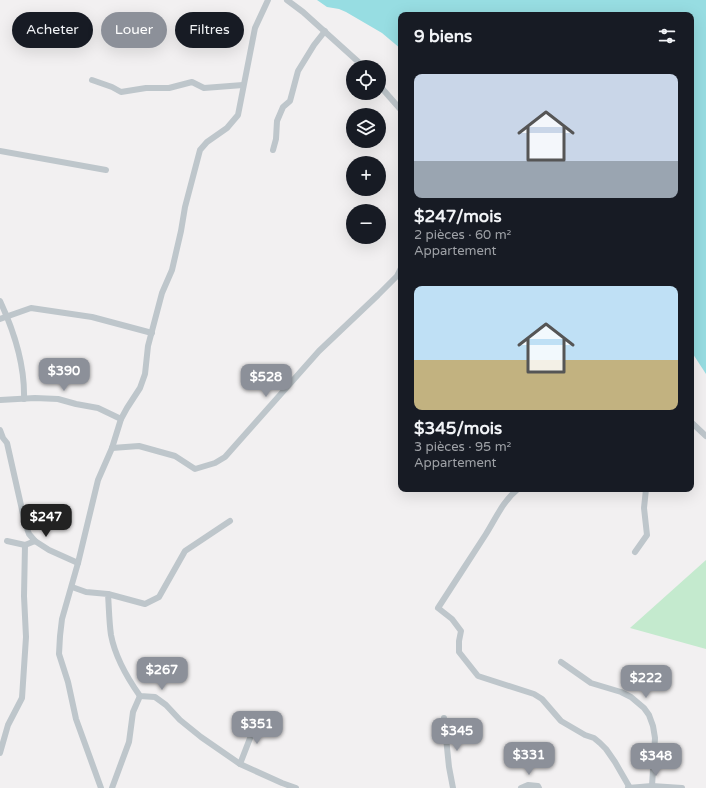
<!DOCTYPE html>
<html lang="fr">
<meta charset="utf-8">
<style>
:root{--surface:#171b24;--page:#242831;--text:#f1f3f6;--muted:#9ea1a6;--accent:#8c9099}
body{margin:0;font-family:"Varela Round",sans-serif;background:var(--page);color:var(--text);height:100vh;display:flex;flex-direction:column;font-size:15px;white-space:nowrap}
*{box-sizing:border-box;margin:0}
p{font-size:13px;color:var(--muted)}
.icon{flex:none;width:22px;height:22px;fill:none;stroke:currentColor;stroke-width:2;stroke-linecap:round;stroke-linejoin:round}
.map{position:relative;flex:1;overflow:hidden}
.panel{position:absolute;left:398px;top:12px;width:296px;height:480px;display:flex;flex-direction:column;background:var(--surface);border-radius:8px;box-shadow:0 4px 16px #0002}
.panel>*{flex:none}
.top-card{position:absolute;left:12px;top:12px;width:326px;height:36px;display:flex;gap:8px}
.tools{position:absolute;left:346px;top:60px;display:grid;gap:8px}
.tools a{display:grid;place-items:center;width:40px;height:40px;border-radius:50%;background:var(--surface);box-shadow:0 4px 16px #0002;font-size:20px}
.price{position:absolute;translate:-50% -34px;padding:0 9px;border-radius:8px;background:var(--accent);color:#fff;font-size:13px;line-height:26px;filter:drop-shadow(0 1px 2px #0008)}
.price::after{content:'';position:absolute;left:50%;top:24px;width:12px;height:9px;margin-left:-6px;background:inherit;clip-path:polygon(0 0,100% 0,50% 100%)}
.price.active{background:#222;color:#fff}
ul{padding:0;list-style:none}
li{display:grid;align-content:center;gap:8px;height:212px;padding:0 16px}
li span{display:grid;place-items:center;height:124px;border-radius:8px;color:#555}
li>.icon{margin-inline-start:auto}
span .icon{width:72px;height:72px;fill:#fffc;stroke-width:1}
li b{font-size:17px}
h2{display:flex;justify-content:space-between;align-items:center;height:48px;padding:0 16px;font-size:17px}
.chip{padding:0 14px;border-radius:18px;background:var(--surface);box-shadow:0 4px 16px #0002;font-size:14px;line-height:36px}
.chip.active{background:var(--accent);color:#fff}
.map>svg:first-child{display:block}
</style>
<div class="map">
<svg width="706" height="788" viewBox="0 0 706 788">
<rect width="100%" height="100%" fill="#f2f0f1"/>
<path fill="#c4eace" d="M 706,560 L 706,649 L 630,628 Z"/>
<path fill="#97dde2" d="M 317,0 L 706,0 L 706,374 L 691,351 L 691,15 L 401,15 L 401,49 L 382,33 L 346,12 L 339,9 L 327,7 Z"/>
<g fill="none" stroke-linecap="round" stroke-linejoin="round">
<g stroke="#bec6cb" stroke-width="6">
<path d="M 287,0 L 303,12 L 364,67"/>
<path d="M 92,80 L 112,87 L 121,92 L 146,88 L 169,88 L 192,82 L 204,88 L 243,85"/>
<path d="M 379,85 L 401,110"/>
<path d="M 273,150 L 276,139 L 277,121 L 283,107 L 290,101 L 298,71 L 314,45 L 325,31"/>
<path d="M 0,151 L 106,170"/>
<path d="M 0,301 C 14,331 25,365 24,399"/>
<path d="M 0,319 L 31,308 L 92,317 L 152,333"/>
<path d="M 0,400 L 35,398 L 58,399 L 76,404 L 98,408 L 121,419"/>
<path d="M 691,422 L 706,436"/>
<path d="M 0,430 L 3,438 L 7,443 L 25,523 L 29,534 L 35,541"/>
<path d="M 112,448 L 139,446 L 175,456 L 195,469 L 215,463 L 225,457 L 319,351 L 378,295 L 397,276 L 401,268"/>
<path d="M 518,489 C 503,501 496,518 486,534 C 470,559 454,583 438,608 L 452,619 L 461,631 L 459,641 L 459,652 L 478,676 L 534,694 L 542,699 L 561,721 L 585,735 L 594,738 L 600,743 L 606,749 L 615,762 L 630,788"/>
<path d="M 7,541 L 25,545 L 35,541 L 49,550 L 78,563"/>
<path d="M 635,552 L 647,535 L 644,508 L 646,489"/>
<path d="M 72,587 L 86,592 L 108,594 C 109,608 109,621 111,635 C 115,656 128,679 140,696 L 155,697 L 166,705 L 180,720 L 201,737 L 240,764 L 282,783 L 296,788"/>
<path d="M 108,594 L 145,604 L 159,597 L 185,551 L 230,521"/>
<path d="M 561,662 L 591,683 L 621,692 L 631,697 L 644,708 L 649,715 L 653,726 L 655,738 L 652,786"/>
<path d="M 444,718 L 449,767 L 453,788"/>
<path d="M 0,753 L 8,725 L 22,698 L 26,637 L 24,596 L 25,545"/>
<path d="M 240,764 L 257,720"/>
<path d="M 101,788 L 76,719 L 68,682 L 59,654 L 60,636 L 62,619 L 78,563 L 98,480 L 112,448 L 121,419 L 127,408 L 140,388 L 145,374 L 148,346 L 162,293 L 172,270 L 181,231 L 185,207 L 200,150 L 207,142 L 227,128 L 238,115 L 255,28 L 268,0"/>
<path d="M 112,788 L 129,742 L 133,712 L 140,696"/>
<path d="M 521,788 L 528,785 L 538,786 L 539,788"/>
<path d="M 628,788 L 652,786 L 682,788"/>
</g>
</g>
</svg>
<div class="tools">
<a><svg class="icon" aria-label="locate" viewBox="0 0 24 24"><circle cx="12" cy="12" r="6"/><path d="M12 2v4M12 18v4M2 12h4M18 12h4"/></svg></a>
<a><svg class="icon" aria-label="layers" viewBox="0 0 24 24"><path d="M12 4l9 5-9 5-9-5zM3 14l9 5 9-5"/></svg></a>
<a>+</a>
<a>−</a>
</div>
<b class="price" style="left:64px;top:392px">$390</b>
<b class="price" style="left:266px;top:398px">$528</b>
<b class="price active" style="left:46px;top:538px">$247</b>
<b class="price" style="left:162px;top:691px">$267</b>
<b class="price" style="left:646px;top:699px">$222</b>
<b class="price" style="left:257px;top:745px">$351</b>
<b class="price" style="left:457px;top:752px">$345</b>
<b class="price" style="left:529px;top:776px">$331</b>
<b class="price" style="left:656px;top:777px">$348</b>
<div class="top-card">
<a class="chip">Acheter</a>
<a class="chip active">Louer</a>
<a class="chip">Filtres</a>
</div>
<section class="panel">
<h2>9 biens<svg class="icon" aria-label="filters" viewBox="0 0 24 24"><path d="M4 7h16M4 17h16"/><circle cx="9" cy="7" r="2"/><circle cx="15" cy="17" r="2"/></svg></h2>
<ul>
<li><span style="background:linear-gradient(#c9d6e8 70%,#9aa5b1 0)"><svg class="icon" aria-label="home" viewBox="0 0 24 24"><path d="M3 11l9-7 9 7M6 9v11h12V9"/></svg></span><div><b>$247/mois</b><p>2 pièces · 60 m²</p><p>Appartement</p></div></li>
<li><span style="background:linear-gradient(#bfe0f5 60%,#c2b280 0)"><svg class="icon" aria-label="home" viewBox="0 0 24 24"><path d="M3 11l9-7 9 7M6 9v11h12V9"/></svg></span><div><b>$345/mois</b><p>3 pièces · 95 m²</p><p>Appartement</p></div></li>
</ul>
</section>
</div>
